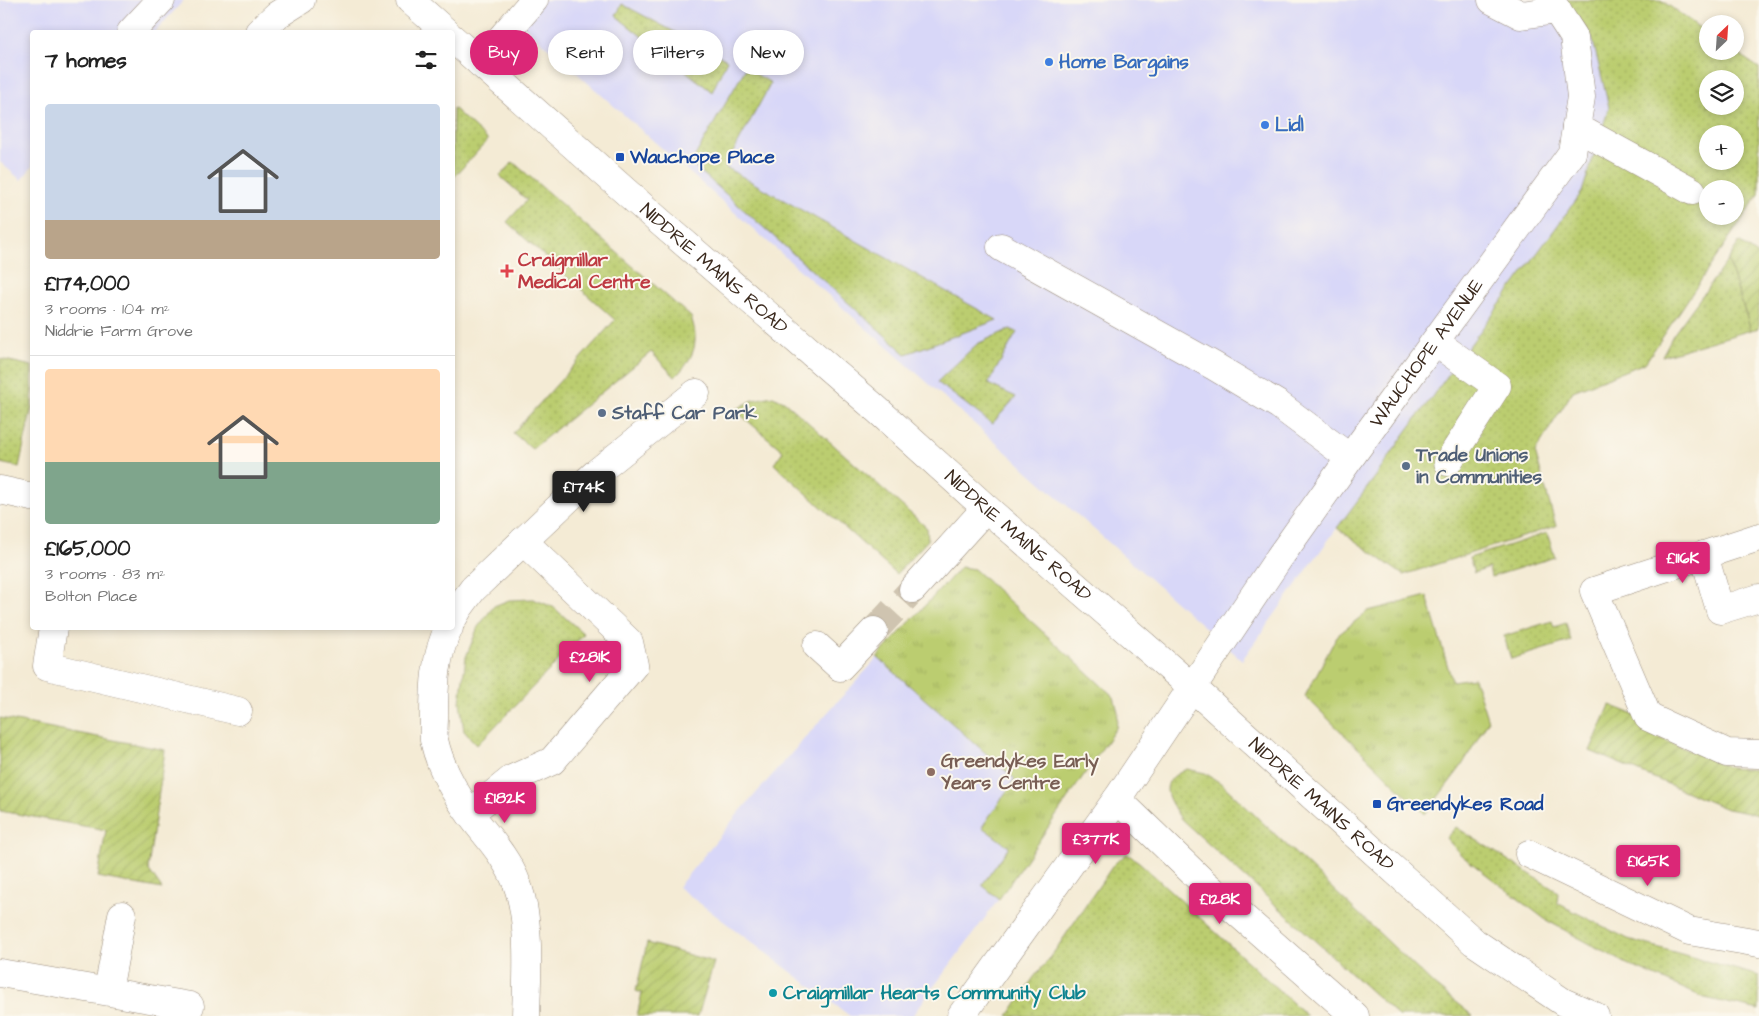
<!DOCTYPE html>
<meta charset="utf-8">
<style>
:root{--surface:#fff;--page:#f6f6f6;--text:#222;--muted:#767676;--line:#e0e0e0;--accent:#db2777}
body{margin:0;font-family:"Architects Daughter",sans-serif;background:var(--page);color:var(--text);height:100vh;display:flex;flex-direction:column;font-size:19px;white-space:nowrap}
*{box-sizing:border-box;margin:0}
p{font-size:16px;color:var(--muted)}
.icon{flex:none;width:28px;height:28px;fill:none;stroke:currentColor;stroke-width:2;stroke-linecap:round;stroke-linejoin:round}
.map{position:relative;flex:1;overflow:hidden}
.drawer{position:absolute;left:30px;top:30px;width:425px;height:600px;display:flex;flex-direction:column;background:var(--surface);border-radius:5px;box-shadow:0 2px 8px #0003}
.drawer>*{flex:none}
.banner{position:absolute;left:470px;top:30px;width:475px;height:45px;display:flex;gap:10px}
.needle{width:32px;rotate:25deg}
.fabs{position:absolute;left:1699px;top:15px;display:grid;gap:10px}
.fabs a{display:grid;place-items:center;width:45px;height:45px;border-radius:50%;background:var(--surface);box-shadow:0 2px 8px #0003;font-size:25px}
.price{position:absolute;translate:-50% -42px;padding:0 11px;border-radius:5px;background:var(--accent);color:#fff;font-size:16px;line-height:32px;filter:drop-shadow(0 1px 2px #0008)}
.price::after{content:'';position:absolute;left:50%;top:30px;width:15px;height:11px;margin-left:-8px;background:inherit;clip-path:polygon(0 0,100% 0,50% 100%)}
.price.on{background:#222;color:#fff}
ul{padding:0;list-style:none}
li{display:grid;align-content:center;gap:10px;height:265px;padding:0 15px}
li+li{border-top:1px solid var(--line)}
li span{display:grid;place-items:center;height:155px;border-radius:5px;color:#555}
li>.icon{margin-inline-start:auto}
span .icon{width:90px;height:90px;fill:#fffc;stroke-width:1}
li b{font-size:21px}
h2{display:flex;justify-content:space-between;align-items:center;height:60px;padding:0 15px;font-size:21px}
.chip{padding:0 18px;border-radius:22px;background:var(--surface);box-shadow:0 2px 8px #0003;font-size:18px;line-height:45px}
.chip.on{background:var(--accent);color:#fff}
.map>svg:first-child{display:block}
</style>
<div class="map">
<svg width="1759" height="1016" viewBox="0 0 1759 1016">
<defs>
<pattern id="grass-dots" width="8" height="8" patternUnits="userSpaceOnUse" patternTransform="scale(1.25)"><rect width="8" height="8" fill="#bbcd70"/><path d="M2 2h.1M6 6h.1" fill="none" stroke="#a2b061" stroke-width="1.8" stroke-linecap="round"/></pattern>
<pattern id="park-tufts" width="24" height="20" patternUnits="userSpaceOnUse" patternTransform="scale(1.25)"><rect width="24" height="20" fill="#bbcd70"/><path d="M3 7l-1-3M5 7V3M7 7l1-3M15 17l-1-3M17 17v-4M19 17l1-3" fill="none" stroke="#a2b061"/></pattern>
<pattern id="garden-furrows" width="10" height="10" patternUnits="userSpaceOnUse" patternTransform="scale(1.25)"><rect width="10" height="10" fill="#bbcd70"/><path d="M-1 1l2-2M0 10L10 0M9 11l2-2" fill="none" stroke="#a2b061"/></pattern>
</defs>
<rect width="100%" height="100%" fill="#fbf7ec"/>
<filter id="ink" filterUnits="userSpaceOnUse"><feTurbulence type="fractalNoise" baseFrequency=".02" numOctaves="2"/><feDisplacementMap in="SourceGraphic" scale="10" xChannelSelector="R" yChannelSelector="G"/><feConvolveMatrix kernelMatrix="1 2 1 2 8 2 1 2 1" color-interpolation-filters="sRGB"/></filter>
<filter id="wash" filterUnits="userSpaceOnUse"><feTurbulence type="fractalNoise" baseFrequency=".0096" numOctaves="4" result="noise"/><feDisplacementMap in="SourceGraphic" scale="20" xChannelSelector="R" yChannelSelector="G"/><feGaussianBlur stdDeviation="1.12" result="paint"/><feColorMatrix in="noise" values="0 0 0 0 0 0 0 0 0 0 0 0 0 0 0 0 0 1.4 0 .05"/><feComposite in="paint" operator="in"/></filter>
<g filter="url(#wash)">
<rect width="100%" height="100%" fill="#f4ebd5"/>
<g fill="#d8d7f8">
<path d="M 0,0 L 184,0 L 155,32 L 32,32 L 32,167 L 21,180 L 0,162 Z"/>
<path d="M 543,0 L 1565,0 L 1592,37 L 1609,107 L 1582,192 L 1404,435 L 1376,476 L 1337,528 L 1242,660 L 521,24 Z"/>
<path d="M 961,567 L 974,569 L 1114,697 L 1118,712 L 1116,728 L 999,899 L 912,1016 L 850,1016 L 678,887 L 737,815 L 828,712 Z"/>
</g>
<g fill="url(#grass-dots)" stroke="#7b7c47" fill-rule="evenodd">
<path d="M 1565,0 L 1661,0 L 1707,33 L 1708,51 L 1734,51 L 1759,68 L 1759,194 L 1645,363 L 1573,391 L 1535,452 L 1556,526 L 1403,575 L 1337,528 L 1376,476 L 1404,435 L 1582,192 L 1609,107 L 1592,37 ZM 1708,79 L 1735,79 L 1735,106 L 1708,106 ZM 1708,134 L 1735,134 L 1735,161 L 1708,161 ZM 1708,189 L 1735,189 L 1735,216 L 1708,216 Z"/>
<path d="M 622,4 L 727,60 L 712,92 L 616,16 Z"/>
<path d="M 746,68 L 771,83 L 725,167 L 997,320 L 906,354 L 691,163 Z"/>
<path d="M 453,108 L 488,140 L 454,177 L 452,176 Z"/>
<path d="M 513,162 L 691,317 C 700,343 694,358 675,377 L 651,352 L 532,449 L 513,433 L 615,320 L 507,222 L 527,200 L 500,176 Z"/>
<path d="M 1728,260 L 1751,330 L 1662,356 L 1673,335 Z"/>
<path d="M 1010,329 L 1017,332 L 988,384 L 1016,397 L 992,424 L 937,382 L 977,344 Z"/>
<path d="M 0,359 L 32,366 L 32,407 L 19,467 L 0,463 Z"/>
<path d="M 773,396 L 784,401 L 927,528 L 928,540 L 896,574 L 774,464 L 783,451 L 735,410 L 753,400 Z"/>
<path d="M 1547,533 L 1555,557 L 1491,577 L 1489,568 L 1474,573 L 1469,558 Z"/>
<path d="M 533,599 L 553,607 L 584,634 L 477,745 L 464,731 L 460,702 L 466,657 L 478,627 L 494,606 L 509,600 Z"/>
<path d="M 1552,621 L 1554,627 L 1566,623 L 1571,641 L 1511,659 L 1504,636 Z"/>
<path d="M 1187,769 L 1205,773 L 1222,784 L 1435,986 L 1473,1016 L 1398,1016 L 1181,819 C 1167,797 1156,782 1187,769 Z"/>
<path d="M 1456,827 L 1558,892 L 1557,903 L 1628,939 L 1759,976 L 1759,1010 L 1705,998 L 1627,964 L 1546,920 L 1461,855 L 1446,838 Z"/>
<path d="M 1127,854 L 1139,862 L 1307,1016 L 1008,1016 L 1034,977 L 1050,958 L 1114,864 Z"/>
</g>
<g fill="url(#park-tufts)" stroke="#7b7c47">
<path d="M 961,567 L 974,569 L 1114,697 L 1118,712 L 1116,728 L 999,899 L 982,885 L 1009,847 L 982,827 L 1015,779 L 877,657 Z"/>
<path d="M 1427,596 L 1452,681 L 1474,678 L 1488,721 L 1461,767 L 1425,814 L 1305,696 L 1337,636 L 1368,611 Z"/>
</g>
<g fill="url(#garden-furrows)" stroke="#7b7c47">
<path d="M 1739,242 L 1759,256 L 1759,328 L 1751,330 L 1728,260 Z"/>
<path d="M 1610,705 L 1635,715 L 1645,732 L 1731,768 L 1759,770 L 1759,815 L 1727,809 L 1590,751 Z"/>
<path d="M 0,718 L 165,750 L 148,869 L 162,889 L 98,877 L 106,830 L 0,811 Z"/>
<path d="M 647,943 L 714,962 L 698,1016 L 637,1016 L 642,993 L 636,991 Z"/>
</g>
</g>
<g filter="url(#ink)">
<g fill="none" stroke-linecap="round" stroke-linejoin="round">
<path stroke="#cfc4b0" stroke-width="28" stroke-dasharray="28 14" stroke-linecap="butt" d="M 874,631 L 913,589"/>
<g stroke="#988a7a" stroke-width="29">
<g id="minor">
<path d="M 1492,0 L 1521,15 L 1557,10"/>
<path d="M 131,32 L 161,0"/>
<path d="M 259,32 L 277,15 L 301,0"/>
<path d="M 480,63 L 534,0"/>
<path d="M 1576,127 L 1692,191"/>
<path d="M 1001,247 L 1214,366 L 1279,405 L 1350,458"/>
<path d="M 1435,342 L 1497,386 L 1448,462"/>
<path d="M 0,490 L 32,497"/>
<path d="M 1759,537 L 1594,591 L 1648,717 L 1727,753 L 1759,754"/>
<path d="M 1704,555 L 1720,610 L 1759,598"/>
<path d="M 913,589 L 986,508"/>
<path d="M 452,620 L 459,608 L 473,589 L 574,493 L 596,473 L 696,393"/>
<path d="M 53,628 L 47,666 L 238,711"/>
<path d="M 449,628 C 435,654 434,688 434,717 C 434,724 433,733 434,740 C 440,767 454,792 470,814 C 487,837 507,857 517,884 C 531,921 527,976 526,1016"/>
<path d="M 817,646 L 840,667 L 874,631"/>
<path d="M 1117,799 L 1204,883 L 1355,1016"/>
<path d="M 470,813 L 512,779 L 552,761 L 634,665 L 629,642 L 523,541"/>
<path d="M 1529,854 L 1689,931 L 1759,943"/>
<path d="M 0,973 L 190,1006"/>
<path d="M 108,991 L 122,915"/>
<path id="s1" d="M 961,1016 L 1117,799 L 1279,558 L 1350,458 L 1572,153 L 1581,97 L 1574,37 L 1550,0"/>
</g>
</g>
<g stroke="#988a7a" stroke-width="29">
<g id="major">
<path d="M 410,0 L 446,32"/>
<path id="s2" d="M 452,38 L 659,221 L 873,406 L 986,508 L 1193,688 L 1474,942 L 1563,1002 L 1595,1016"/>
</g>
</g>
<use href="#minor" stroke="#fff" stroke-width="28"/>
<use href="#major" stroke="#fff" stroke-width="28"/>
</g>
</g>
<g fill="#3f7fe0" stroke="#fbf7ec" stroke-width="2">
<circle cx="1049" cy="62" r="5"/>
<circle cx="1265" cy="125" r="5"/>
</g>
<g fill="#1a4fb4" stroke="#fbf7ec" stroke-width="2">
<rect x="615" y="152" width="10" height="10" rx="2.5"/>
<rect x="1372" y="799" width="10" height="10" rx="2.5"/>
</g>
<path fill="#e0444e" stroke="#fbf7ec" stroke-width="2" d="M504.5 263.5h5v5h5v5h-5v5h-5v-5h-5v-5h5z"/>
<g fill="#5c6f8a" stroke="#fbf7ec" stroke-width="2">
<circle cx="602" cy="413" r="5"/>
<circle cx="1406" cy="466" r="5"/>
</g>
<circle fill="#8d6e63" stroke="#fbf7ec" stroke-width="2" cx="931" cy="772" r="5"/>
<circle fill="#0f9aa8" stroke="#fbf7ec" stroke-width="2" cx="773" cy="993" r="5"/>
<g text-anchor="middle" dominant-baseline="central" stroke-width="4" stroke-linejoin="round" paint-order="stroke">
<g font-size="19" font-weight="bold" fill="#366cbe" stroke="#fbf7ec" text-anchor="start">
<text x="1059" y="62">Home Bargains</text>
<text x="1275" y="125">Lidl</text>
</g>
<g font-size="19" font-weight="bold" fill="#164399" stroke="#fbf7ec" text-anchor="start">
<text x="630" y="157">Wauchope Place</text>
<text x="1387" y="804">Greendykes Road</text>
</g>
<g font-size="19" font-weight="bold" fill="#be3a42" stroke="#fbf7ec" text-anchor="start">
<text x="518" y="260">Craigmillar<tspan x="518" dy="22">Medical Centre</tspan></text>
</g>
<g font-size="19" fill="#3b2a1e" stroke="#fbf7ec">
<text stroke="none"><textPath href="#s2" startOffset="349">NIDDRIE MAINS ROAD</textPath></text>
<text stroke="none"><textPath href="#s1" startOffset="810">WAUCHOPE AVENUE</textPath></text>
<text stroke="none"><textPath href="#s2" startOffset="754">NIDDRIE MAINS ROAD</textPath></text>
<text stroke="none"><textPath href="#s2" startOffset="1159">NIDDRIE MAINS ROAD</textPath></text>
</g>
<g font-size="19" font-weight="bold" fill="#4e5e75" stroke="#fbf7ec" text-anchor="start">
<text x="612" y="413">Staff Car Park</text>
<text x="1416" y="455">Trade Unions<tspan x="1416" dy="22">in Communities</tspan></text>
</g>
<g font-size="19" font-weight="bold" fill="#785e54" stroke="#fbf7ec" text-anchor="start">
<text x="941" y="761">Greendykes Early<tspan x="941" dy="22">Years Centre</tspan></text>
</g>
<g font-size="19" font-weight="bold" fill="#0d838f" stroke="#fbf7ec" text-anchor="start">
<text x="783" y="993">Craigmillar Hearts Community Club</text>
</g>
</g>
</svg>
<div class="fabs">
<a><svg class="needle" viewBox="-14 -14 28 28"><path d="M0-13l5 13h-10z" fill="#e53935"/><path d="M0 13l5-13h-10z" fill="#767676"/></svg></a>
<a><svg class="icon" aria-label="layers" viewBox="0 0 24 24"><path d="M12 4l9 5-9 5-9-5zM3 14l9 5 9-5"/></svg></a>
<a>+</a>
<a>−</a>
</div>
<b class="price on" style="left:584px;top:513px">£174K</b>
<b class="price" style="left:1683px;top:584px">£116K</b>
<b class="price" style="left:590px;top:683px">£281K</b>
<b class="price" style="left:505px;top:824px">£182K</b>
<b class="price" style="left:1096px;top:865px">£377K</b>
<b class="price" style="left:1648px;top:887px">£165K</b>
<b class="price" style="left:1220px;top:925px">£128K</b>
<div class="banner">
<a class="chip on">Buy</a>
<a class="chip">Rent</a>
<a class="chip">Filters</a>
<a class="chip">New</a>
</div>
<section class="drawer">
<h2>7 homes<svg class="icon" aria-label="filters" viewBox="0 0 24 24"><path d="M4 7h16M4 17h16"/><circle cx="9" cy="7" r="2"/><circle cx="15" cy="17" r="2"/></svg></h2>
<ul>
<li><span style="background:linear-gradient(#c9d6e8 75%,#b9a48a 0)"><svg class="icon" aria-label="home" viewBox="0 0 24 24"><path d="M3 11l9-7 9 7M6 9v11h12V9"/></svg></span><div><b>£174,000</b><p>3 rooms · 104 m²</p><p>Niddrie Farm Grove</p></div></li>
<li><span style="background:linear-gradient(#ffd9b3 60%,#7fa58c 0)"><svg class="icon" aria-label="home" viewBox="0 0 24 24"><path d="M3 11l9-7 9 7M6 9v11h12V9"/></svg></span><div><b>£165,000</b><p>3 rooms · 83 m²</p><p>Bolton Place</p></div></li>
</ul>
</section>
</div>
